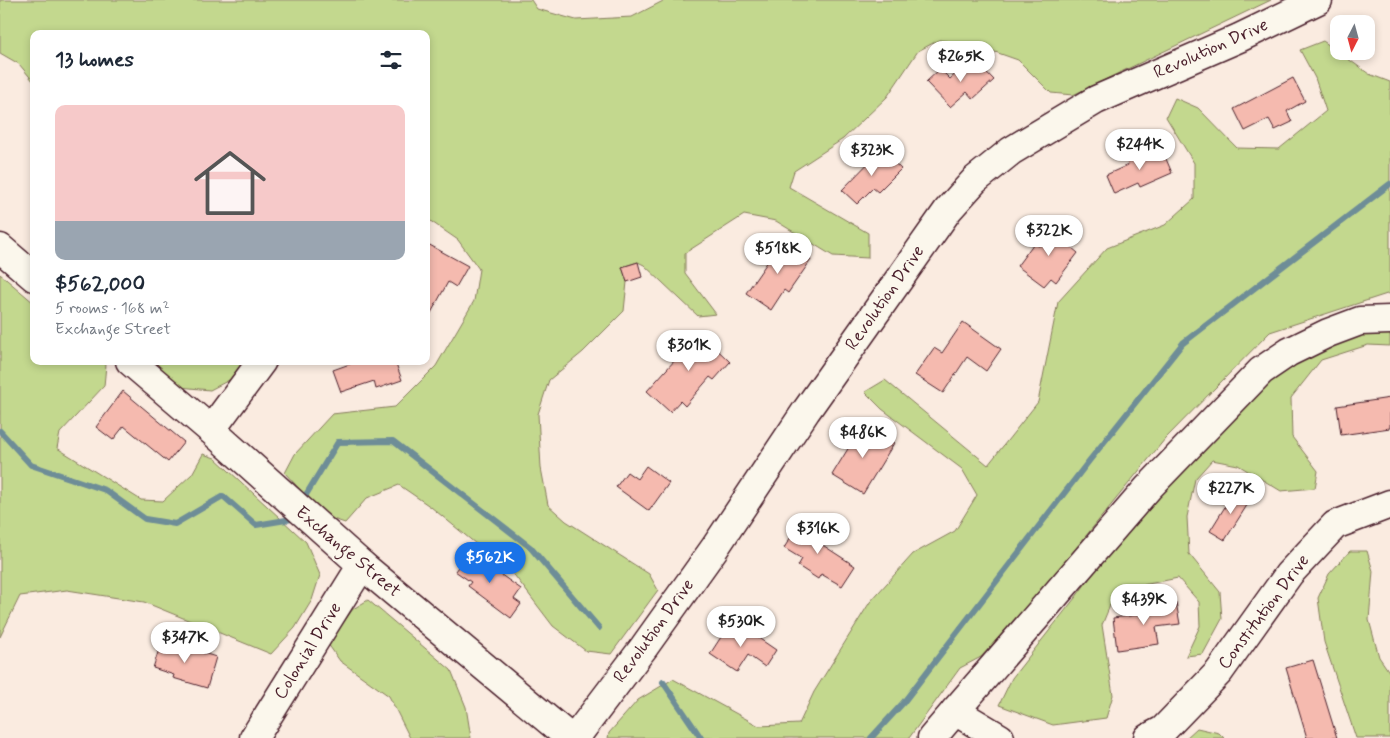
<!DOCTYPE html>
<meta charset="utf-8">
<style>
:root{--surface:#fff;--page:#f2f2f3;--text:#1f2937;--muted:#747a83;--accent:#1a73e8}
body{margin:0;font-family:Mynerve,sans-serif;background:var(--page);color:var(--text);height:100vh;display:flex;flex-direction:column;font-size:19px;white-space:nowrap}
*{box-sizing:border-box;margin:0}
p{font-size:16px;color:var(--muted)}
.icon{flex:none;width:28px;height:28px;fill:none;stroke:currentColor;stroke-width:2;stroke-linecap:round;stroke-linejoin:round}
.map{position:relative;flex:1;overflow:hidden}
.sheet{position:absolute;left:30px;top:30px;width:400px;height:335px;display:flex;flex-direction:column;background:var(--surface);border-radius:10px;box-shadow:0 2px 8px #0003}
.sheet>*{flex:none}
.needle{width:32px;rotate:186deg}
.fabs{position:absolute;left:1330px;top:15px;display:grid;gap:10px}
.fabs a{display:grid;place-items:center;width:45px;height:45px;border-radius:10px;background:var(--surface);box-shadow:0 2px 8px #0003;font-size:25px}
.price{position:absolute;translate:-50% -42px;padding:0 11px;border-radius:18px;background:#fff;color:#222;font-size:16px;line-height:32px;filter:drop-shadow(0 1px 2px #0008)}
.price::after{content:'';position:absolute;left:50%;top:30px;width:15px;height:11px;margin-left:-8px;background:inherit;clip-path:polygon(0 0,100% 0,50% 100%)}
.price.active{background:var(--accent);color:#fff}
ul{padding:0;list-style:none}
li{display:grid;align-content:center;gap:10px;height:265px;padding:0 25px}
li span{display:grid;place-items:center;height:155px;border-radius:10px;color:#555}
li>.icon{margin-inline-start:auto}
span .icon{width:90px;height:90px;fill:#fffc;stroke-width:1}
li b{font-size:21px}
h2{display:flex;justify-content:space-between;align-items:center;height:60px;padding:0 25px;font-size:21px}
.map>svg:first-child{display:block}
</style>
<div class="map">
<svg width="1390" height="738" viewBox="0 0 1390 738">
<rect width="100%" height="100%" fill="#faebe0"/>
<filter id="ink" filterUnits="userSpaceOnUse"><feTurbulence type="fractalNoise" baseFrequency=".02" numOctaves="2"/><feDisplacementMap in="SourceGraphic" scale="10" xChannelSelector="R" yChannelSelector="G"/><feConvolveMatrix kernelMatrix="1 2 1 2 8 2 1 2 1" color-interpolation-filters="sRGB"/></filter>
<g filter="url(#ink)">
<g fill="#c3d88e" stroke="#867c5c">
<path d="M 0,0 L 531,0 L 537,9 L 576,20 L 632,17 L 665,0 L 1271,0 L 1073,95 L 1051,93 L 1018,60 L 981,47 L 939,40 L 918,51 L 887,97 L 843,139 L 794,171 L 789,187 L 868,233 L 868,258 L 833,256 L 776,221 L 744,215 L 685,253 L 685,273 L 716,314 L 698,316 L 644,265 L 638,262 L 622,267 L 627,282 L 624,311 L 583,352 L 549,380 L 538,414 L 541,468 L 548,505 L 566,521 L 649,574 L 658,590 L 611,654 L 586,651 L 553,626 L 515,576 L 431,507 L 399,485 L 367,498 L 345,523 L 324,516 L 285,473 L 295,454 L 332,414 L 395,407 L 436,366 L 474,301 L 479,269 L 458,240 L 426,218 L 426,34 L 34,34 L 34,82 L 19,64 L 0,53 Z"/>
<path d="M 1323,41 L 1369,74 L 1390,82 L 1390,293 L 1270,332 L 1165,439 L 1045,586 L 981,657 L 960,668 L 909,738 L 608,738 L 609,733 L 638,700 L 673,679 L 759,726 L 799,724 L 814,692 L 870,602 L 913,554 L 955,531 L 977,495 L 962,469 L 882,409 L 865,392 L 885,380 L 988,465 L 1038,402 L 1058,302 L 1107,248 L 1165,225 L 1194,199 L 1194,163 L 1166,117 L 1175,98 L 1198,108 L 1237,148 L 1279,149 L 1326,111 L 1315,78 L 1300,50 Z"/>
<path d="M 0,274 L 34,303 L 34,361 L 102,361 L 106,365 L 104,386 L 60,433 L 57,448 L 141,500 L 163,501 L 192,474 L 203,454 L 215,458 L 306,542 L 320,575 L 312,600 L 295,628 L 271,654 L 144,602 L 67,590 L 20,596 L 0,637 Z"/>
<path d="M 1390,330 L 1390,346 L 1368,345 L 1321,360 L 1291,398 L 1292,437 L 1318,471 L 1315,488 L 1281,491 L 1238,465 L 1212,460 L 1195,479 L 1187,517 L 1189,554 L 1220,592 L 1222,619 L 1203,654 L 1186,656 L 1200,626 L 1199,602 L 1178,578 L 1138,586 L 1111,603 L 1102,625 L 1113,695 L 1106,718 L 1053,725 L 999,705 L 1012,678 L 1075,598 L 1171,469 L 1230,411 L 1295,362 L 1362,334 Z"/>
<path d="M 151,361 L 242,361 L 243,362 L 233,378 L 210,390 L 180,387 Z"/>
<path d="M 1350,551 L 1367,551 L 1373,571 L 1369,620 L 1379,657 L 1390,673 L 1390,738 L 1356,738 L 1324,642 L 1318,598 L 1329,574 Z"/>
<path d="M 368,600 L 451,670 L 466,707 L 471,738 L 410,738 L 389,696 L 340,661 L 328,644 L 353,609 Z"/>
<path d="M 1197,728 L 1219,733 L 1224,738 L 1186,738 Z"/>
</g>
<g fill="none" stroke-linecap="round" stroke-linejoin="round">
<g stroke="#6e8d97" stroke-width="6">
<path d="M 0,431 L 31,465 L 105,490 L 145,519 L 175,524 L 223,496 L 256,525 L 292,519 L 295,514"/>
<path d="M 301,503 L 338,442 L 393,441 L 530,547 L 599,628"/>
<path d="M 663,682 L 701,738"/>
<path d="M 871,738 L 903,703 L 1089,461 L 1183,343 L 1390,184"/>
</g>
</g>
<g fill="#f5baaf" stroke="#4a1f2b">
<path d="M 973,58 L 994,80 L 973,99 L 967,92 L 950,107 L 926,82 L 940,69 L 950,79 Z"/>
<path d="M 1293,78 L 1305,101 L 1287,111 L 1292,122 L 1275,130 L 1269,119 L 1245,131 L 1234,109 Z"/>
<path d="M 1161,147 L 1172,173 L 1140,187 L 1138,183 L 1114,194 L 1106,175 L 1128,165 L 1127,162 Z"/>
<path d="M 881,150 L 901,169 L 878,192 L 873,188 L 857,204 L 842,190 Z"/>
<path d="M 1053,226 L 1076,243 L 1072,248 L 1078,253 L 1056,282 L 1051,278 L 1044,286 L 1017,266 L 1034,243 L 1039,246 Z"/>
<path d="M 782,241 L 811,260 L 788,293 L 784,290 L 771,310 L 746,293 Z"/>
<path d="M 426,243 L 468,266 L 456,287 L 448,282 L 426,322 Z"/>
<path d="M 638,262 L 642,277 L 627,282 L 622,267 Z"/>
<path d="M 963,322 L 1001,349 L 986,371 L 967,357 L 943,393 L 915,375 L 934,348 L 942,353 Z"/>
<path d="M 697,330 L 730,362 L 714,380 L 710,377 L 685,406 L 680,401 L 670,412 L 647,391 L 685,349 L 682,346 Z"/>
<path d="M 358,361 L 395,361 L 402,380 L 376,389 L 374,381 L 341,392 L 333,370 Z"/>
<path d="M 123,391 L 184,442 L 168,462 L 124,426 L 113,440 L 96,427 Z"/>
<path d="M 1390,398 L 1390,428 L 1341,435 L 1337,406 Z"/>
<path d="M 863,424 L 894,443 L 863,494 L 832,475 Z"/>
<path d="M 646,466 L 669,483 L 649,511 L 616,487 L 627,472 L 637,479 Z"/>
<path d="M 1236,489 L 1251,499 L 1225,540 L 1210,531 Z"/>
<path d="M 802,519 L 825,533 L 818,542 L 855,566 L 842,586 L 821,574 L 818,579 L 798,566 L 802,559 L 784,548 Z"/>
<path d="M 469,552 L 521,589 L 514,599 L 521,604 L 511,618 L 468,586 L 471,582 L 455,571 Z"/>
<path d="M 1176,602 L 1180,624 L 1156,627 L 1159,644 L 1117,650 L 1113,618 L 1151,613 L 1150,605 Z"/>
<path d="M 732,620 L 776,650 L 765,667 L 748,655 L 737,672 L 710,654 Z"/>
<path d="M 162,640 L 216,657 L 207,688 L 173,678 L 174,675 L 153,668 Z"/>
<path d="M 1313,660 L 1337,738 L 1307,738 L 1286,668 Z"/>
</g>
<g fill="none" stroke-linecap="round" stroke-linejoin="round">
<g stroke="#4a1f2b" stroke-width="31">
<g id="minor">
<path d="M 0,248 L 34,277"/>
<path d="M 130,361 L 211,430 L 362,565 L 570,738"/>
<path d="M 211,430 L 262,361"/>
<path d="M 955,711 L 1148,488 L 1261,371 L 1289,352 L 1328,333 L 1360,321 L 1390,320"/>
<path d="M 254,738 L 362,565"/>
<path d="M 575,738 L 644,647 L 714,549 L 806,411 L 888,295 L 948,210 L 975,180 L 1011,151 L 1096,100 L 1239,38 L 1318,0"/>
<path d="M 932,738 L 955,711 L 1000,738"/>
<path d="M 1148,738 L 1163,730 L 1219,672 L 1289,574 L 1335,525 L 1390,504"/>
</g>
</g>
<use href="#minor" stroke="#fbf7ec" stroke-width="28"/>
</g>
</g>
<g text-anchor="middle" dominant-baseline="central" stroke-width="5" stroke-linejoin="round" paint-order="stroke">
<g font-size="18" fill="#4a1f2b" stroke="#fbf7ec">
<text transform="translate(1211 49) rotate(-24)">Revolution Drive</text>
<text transform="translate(885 298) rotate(-55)">Revolution Drive</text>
<text transform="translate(348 552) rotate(40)">Exchange Street</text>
<text transform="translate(1264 612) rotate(-53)">Constitution Drive</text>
<text transform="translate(654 631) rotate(-54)">Revolution Drive</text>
<text transform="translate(308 651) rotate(-58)">Colonial Drive</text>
</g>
</g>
</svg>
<div class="fabs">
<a><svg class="needle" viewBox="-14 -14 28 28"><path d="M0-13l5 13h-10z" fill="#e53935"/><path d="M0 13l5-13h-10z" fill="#747a83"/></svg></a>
</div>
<b class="price" style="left:961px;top:83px">$265K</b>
<b class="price" style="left:1140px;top:171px">$244K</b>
<b class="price" style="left:872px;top:177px">$323K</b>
<b class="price" style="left:1049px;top:257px">$322K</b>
<b class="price" style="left:778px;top:275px">$518K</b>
<b class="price" style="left:689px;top:372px">$301K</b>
<b class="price" style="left:863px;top:459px">$486K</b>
<b class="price" style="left:1231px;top:515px">$227K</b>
<b class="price" style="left:818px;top:555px">$316K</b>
<b class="price active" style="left:490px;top:584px">$562K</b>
<b class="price" style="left:1144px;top:626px">$439K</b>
<b class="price" style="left:741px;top:648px">$530K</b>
<b class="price" style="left:185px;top:664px">$347K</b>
<section class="sheet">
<h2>13 homes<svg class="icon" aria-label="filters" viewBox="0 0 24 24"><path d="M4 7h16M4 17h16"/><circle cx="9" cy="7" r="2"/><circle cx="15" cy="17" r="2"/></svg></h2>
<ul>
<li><span style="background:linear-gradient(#f6c9c9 75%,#9aa5b1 0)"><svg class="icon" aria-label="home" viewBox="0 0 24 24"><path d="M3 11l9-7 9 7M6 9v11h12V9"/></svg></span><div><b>$562,000</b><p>5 rooms · 168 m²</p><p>Exchange Street</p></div></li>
</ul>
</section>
</div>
